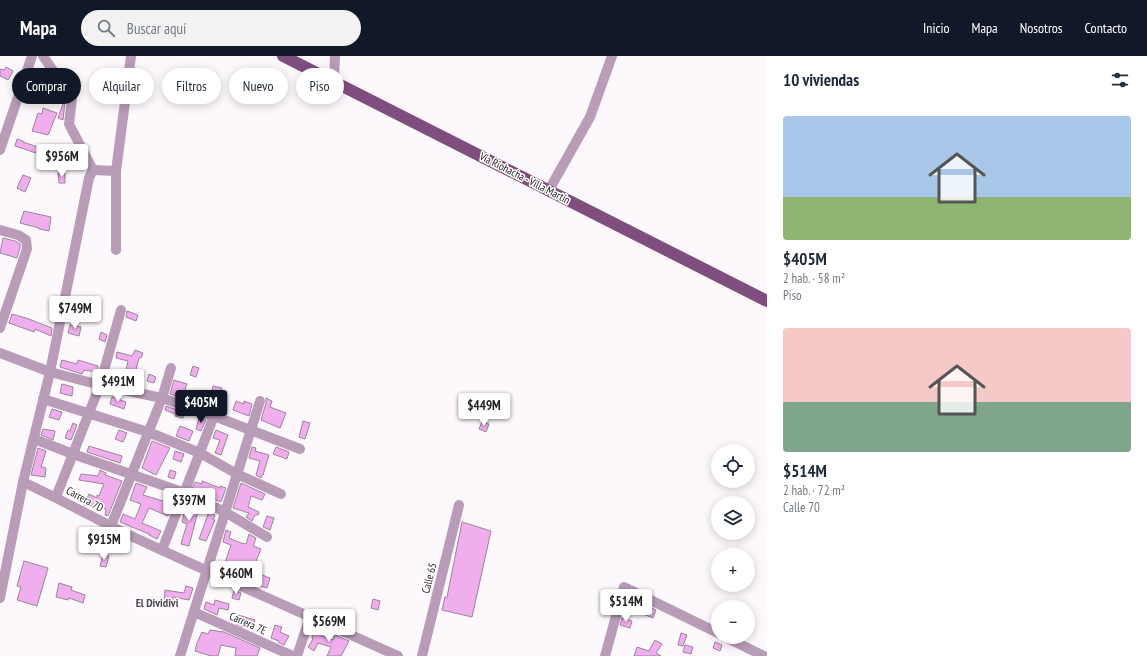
<!DOCTYPE html>
<html lang="es">
<meta charset="utf-8">
<style>
:root{--surface:#fff;--page:#f2f2f3;--text:#1f2937;--muted:#747a83;--accent:#111827}
body{margin:0;font-family:"PT Sans Narrow",sans-serif;background:var(--page);color:var(--text);height:100vh;display:flex;flex-direction:column;font-size:15px;white-space:nowrap}
*{box-sizing:border-box;margin:0}
p{font-size:13px;color:var(--muted)}
.icon{flex:none;width:22px;height:22px;fill:none;stroke:currentColor;stroke-width:2;stroke-linecap:round;stroke-linejoin:round}
.map{position:relative;flex:1;overflow:hidden}
.panel{display:flex;flex-direction:column;background:var(--surface);width:380px}
.panel>*{flex:none}
.guide{position:absolute;left:12px;top:12px;width:380px;height:36px;display:flex;gap:8px}
.tools{position:absolute;left:711px;top:388px;display:grid;gap:8px}
.tools a{display:grid;place-items:center;width:44px;height:44px;border-radius:50%;background:var(--surface);box-shadow:0 2px 10px #0003;font-size:20px}
.price{position:absolute;translate:-50% -34px;padding:0 9px;border-radius:4px;background:#fff;color:#222;font-size:13px;line-height:26px;filter:drop-shadow(0 1px 2px #0008)}
.price::after{content:'';position:absolute;left:50%;top:24px;width:12px;height:9px;margin-left:-6px;background:inherit;clip-path:polygon(0 0,100% 0,50% 100%)}
.price.active{background:var(--accent);color:#fff}
ul{padding:0;list-style:none}
li{display:grid;align-content:center;gap:8px;height:212px;padding:0 16px}
li span{display:grid;place-items:center;height:124px;border-radius:4px;color:#555}
li>.icon{margin-inline-start:auto}
span .icon{width:72px;height:72px;fill:#fffc;stroke-width:1}
li b{font-size:17px}
h2{display:flex;justify-content:space-between;align-items:center;height:48px;padding:0 16px;font-size:17px}
.tag{padding:0 14px;border-radius:18px;background:var(--surface);box-shadow:0 2px 10px #0003;font-size:14px;line-height:36px}
.tag.active{background:var(--accent);color:#fff}
header{display:flex;align-items:center;gap:24px;box-sizing:border-box;height:56px;padding:0 20px;background:var(--accent);color:#fff}
header strong{font-size:19px}
nav{display:flex;gap:22px;margin-inline-start:auto;font-size:14px}
.search{width:280px;height:36px;background:var(--page);display:flex;align-items:center;gap:10px;box-sizing:border-box;padding:0 14px;border-radius:22px;color:var(--muted);font-size:15px}
main{display:flex;flex:1;min-height:0}
.map>svg:first-child{display:block}
</style>
<header>
<strong>Mapa</strong>
<div class="search"><svg class="icon" aria-label="search" viewBox="0 0 24 24"><circle cx="10" cy="10" r="6"/><path d="M15 15l6 6"/></svg>Buscar aquí</div>
<nav><a>Inicio</a><a>Mapa</a><a>Nosotros</a><a>Contacto</a></nav>
</header>
<main>
<div class="map">
<svg width="767" height="600" viewBox="0 0 767 600">
<rect width="100%" height="100%" fill="#fdf8fc"/>
<g fill="#f1aeef" stroke="#998698">
<path d="M 6,11 L 13,15 L 8,24 L 0,20 L 0,13 L 4,14 Z"/>
<path d="M 64,45 L 65,45 L 63,64 L 58,62 Z"/>
<path d="M 43,52 L 57,57 L 48,79 L 32,75 L 38,57 L 42,58 Z"/>
<path d="M 17,83 L 23,85 L 23,86 L 38,91 L 36,97 L 15,90 Z"/>
<path d="M 58,117 L 65,117 L 65,127 L 59,127 Z"/>
<path d="M 23,119 L 31,122 L 25,136 L 17,132 Z"/>
<path d="M 24,155 L 51,161 L 49,175 L 39,173 L 39,172 L 20,167 Z"/>
<path d="M 3,182 L 15,185 L 20,188 L 20,192 L 17,202 L 0,197 Z"/>
<path d="M 127,255 L 138,259 L 136,265 L 126,261 Z"/>
<path d="M 12,258 L 26,262 L 52,272 L 51,280 L 35,273 L 34,276 L 9,267 Z"/>
<path d="M 70,269 L 81,271 L 79,280 L 68,277 Z"/>
<path d="M 101,276 L 107,279 L 105,286 L 99,283 Z"/>
<path d="M 135,294 L 143,297 L 141,302 L 139,302 L 134,321 L 125,319 L 128,305 L 116,302 L 117,296 L 132,300 Z"/>
<path d="M 62,304 L 77,308 L 78,304 L 98,310 L 97,316 L 84,314 L 82,318 L 60,311 Z"/>
<path d="M 193,310 L 199,312 L 196,321 L 190,319 Z"/>
<path d="M 149,318 L 156,321 L 154,327 L 147,325 Z"/>
<path d="M 174,324 L 187,328 L 182,342 L 170,338 Z"/>
<path d="M 62,328 L 73,331 L 72,340 L 60,337 Z"/>
<path d="M 213,330 L 222,332 L 217,349 L 200,345 L 202,336 L 211,338 Z"/>
<path d="M 112,341 L 126,346 L 124,353 L 110,348 Z"/>
<path d="M 266,342 L 272,345 L 270,351 L 286,357 L 280,372 L 261,364 L 266,347 Z"/>
<path d="M 236,345 L 244,348 L 244,345 L 252,348 L 249,360 L 233,354 Z"/>
<path d="M 166,350 L 185,357 L 183,362 L 175,360 L 175,358 L 165,354 Z"/>
<path d="M 52,353 L 62,356 L 59,364 L 49,361 Z"/>
<path d="M 199,362 L 206,364 L 201,375 L 196,373 Z"/>
<path d="M 303,365 L 310,367 L 305,383 L 299,381 Z"/>
<path d="M 482,366 L 489,368 L 486,376 L 479,373 Z"/>
<path d="M 73,367 L 77,369 L 71,384 L 65,382 L 68,374 L 70,375 Z"/>
<path d="M 180,370 L 193,375 L 189,385 L 176,380 Z"/>
<path d="M 43,373 L 55,375 L 53,384 L 41,379 Z"/>
<path d="M 119,374 L 127,377 L 123,386 L 115,383 Z"/>
<path d="M 216,374 L 228,379 L 221,399 L 215,397 L 220,384 L 213,382 Z"/>
<path d="M 152,385 L 170,392 L 156,419 L 142,412 Z"/>
<path d="M 89,390 L 122,400 L 120,407 L 87,396 Z"/>
<path d="M 252,391 L 256,392 L 255,395 L 269,399 L 263,419 L 262,419 L 261,422 L 256,419 L 260,405 L 249,402 Z"/>
<path d="M 276,391 L 289,396 L 287,403 L 273,398 Z"/>
<path d="M 38,392 L 46,395 L 41,411 L 46,412 L 45,421 L 31,419 Z"/>
<path d="M 175,395 L 184,398 L 181,406 L 173,403 Z"/>
<path d="M 100,414 L 106,417 L 105,419 L 122,425 L 108,460 L 105,459 L 106,453 L 84,449 L 89,438 L 97,442 L 97,439 L 99,440 L 104,428 L 79,424 L 81,418 L 98,420 Z"/>
<path d="M 170,414 L 176,416 L 174,423 L 168,421 Z"/>
<path d="M 202,425 L 220,432 L 220,430 L 226,432 L 221,446 L 192,433 L 195,426 L 202,428 Z"/>
<path d="M 136,427 L 147,431 L 143,439 L 163,445 L 166,437 L 176,441 L 168,460 L 149,452 L 142,467 L 161,475 L 157,483 L 149,479 L 149,478 L 120,466 L 123,458 L 135,463 L 141,448 L 130,444 Z"/>
<path d="M 241,427 L 265,438 L 262,444 L 251,440 L 248,451 L 259,456 L 258,459 L 255,459 L 252,465 L 246,461 L 249,457 L 233,452 Z"/>
<path d="M 187,446 L 199,451 L 189,490 L 181,488 L 187,468 L 182,466 Z"/>
<path d="M 209,456 L 215,459 L 213,464 L 215,464 L 206,485 L 199,483 Z"/>
<path d="M 267,460 L 274,462 L 270,474 L 263,471 Z"/>
<path d="M 462,466 L 491,475 L 472,561 L 442,554 L 445,541 L 447,541 Z"/>
<path d="M 226,474 L 231,476 L 229,482 L 241,487 L 246,488 L 249,478 L 256,482 L 253,490 L 261,493 L 252,515 L 270,522 L 267,532 L 255,528 L 256,525 L 230,516 L 233,509 L 225,507 L 231,489 L 223,486 Z"/>
<path d="M 103,499 L 109,500 L 106,511 L 100,510 Z"/>
<path d="M 24,505 L 48,512 L 37,550 L 17,544 L 21,531 L 17,530 Z"/>
<path d="M 59,527 L 72,531 L 71,534 L 85,539 L 83,547 L 69,542 L 68,544 L 56,541 Z"/>
<path d="M 186,530 L 193,532 L 189,544 L 173,541 L 173,545 L 164,544 L 165,534 L 184,537 Z"/>
<path d="M 234,534 L 241,537 L 239,544 L 232,542 Z"/>
<path d="M 373,543 L 380,545 L 378,554 L 371,552 Z"/>
<path d="M 215,544 L 229,548 L 228,554 L 219,552 L 217,559 L 204,553 L 206,546 L 214,549 Z"/>
<path d="M 642,548 L 656,554 L 653,562 L 638,556 Z"/>
<path d="M 238,559 L 255,564 L 252,572 L 244,570 L 243,571 L 236,568 Z"/>
<path d="M 622,562 L 632,565 L 630,572 L 620,569 Z"/>
<path d="M 275,569 L 282,571 L 280,576 L 289,580 L 284,589 L 278,586 L 279,585 L 271,582 Z"/>
<path d="M 317,571 L 323,574 L 321,580 L 333,584 L 335,579 L 349,585 L 341,600 L 327,600 L 331,591 L 318,587 L 314,595 L 308,591 L 313,583 L 312,582 Z"/>
<path d="M 210,574 L 224,576 L 260,592 L 257,600 L 235,600 L 236,592 L 221,589 L 218,600 L 211,600 L 195,595 L 197,587 L 202,576 L 208,578 Z"/>
<path d="M 681,577 L 687,579 L 683,590 L 678,589 Z"/>
<path d="M 655,584 L 662,588 L 656,597 L 661,600 L 634,600 L 637,591 L 649,595 Z"/>
<path d="M 715,586 L 722,589 L 720,595 L 713,592 Z"/>
<path d="M 685,589 L 693,591 L 691,598 L 683,596 Z"/>
</g>
<g fill="none" stroke-linecap="round" stroke-linejoin="round">
<g stroke="#b99cb8" stroke-width="10">
<path d="M 43,0 L 72,42 L 69,68 L 93,114"/>
<path d="M 334,25 L 335,0"/>
<path d="M 0,94 L 32,0"/>
<path d="M 93,114 L 116,115"/>
<path d="M 549,134 L 590,61 L 612,0"/>
<path d="M 0,174 L 18,179 L 26,184 L 27,193 L 0,272"/>
<path d="M 116,194 L 116,115 L 131,0"/>
<path d="M 0,297 L 50,316 L 100,329 L 162,342 L 214,360 L 300,393"/>
<path d="M 43,343 L 148,376 L 200,397 L 237,418 L 281,438"/>
<path d="M 34,383 L 73,398 L 185,437 L 225,456 L 267,481"/>
<path d="M 23,426 C 58,442 92,461 127,478 C 216,520 307,559 398,600"/>
<path d="M 56,441 L 100,329 L 121,254"/>
<path d="M 111,470 L 162,342 L 171,312"/>
<path d="M 162,494 L 214,360"/>
<path d="M 0,542 L 23,426 L 50,316 L 89,122 L 93,114"/>
<path d="M 194,556 L 293,600"/>
<path d="M 725,581 L 764,600"/>
<path d="M 180,600 L 260,345"/>
<path d="M 297,600 L 310,561"/>
<path d="M 422,600 L 459,449"/>
<path d="M 605,600 L 624,531 L 718,577"/>
</g>
<path stroke="#804d7f" stroke-width="12" d="M 283,0 L 767,245"/>
</g>
<g text-anchor="middle" dominant-baseline="central" stroke-width="3" stroke-linejoin="round" paint-order="stroke">
<g font-size="11" fill="#211920" stroke="#fff">
<text transform="translate(525 122) rotate(27)">Vía Riohacha - Villa Martín</text>
<text transform="translate(85 443) rotate(28)">Carrera 7D</text>
<text transform="translate(429 522) rotate(-76)">Calle 65</text>
<text transform="translate(248 567) rotate(24)">Carrera 7E</text>
</g>
<g font-size="12" font-weight="bold" fill="#544354" stroke="#fff">
<text x="157" y="546">El Dividivi</text>
</g>
</g>
</svg>
<div class="tools">
<a><svg class="icon" aria-label="locate" viewBox="0 0 24 24"><circle cx="12" cy="12" r="6"/><path d="M12 2v4M12 18v4M2 12h4M18 12h4"/></svg></a>
<a><svg class="icon" aria-label="layers" viewBox="0 0 24 24"><path d="M12 4l9 5-9 5-9-5zM3 14l9 5 9-5"/></svg></a>
<a>+</a>
<a>−</a>
</div>
<b class="price" style="left:62px;top:122px">$956M</b>
<b class="price" style="left:75px;top:274px">$749M</b>
<b class="price" style="left:118px;top:347px">$491M</b>
<b class="price active" style="left:201px;top:368px">$405M</b>
<b class="price" style="left:484px;top:371px">$449M</b>
<b class="price" style="left:189px;top:466px">$397M</b>
<b class="price" style="left:104px;top:505px">$915M</b>
<b class="price" style="left:236px;top:539px">$460M</b>
<b class="price" style="left:626px;top:567px">$514M</b>
<b class="price" style="left:329px;top:587px">$569M</b>
<div class="guide">
<a class="tag active">Comprar</a>
<a class="tag">Alquilar</a>
<a class="tag">Filtros</a>
<a class="tag">Nuevo</a>
<a class="tag">Piso</a>
</div>
</div>
<section class="panel">
<h2>10 viviendas<svg class="icon" aria-label="filters" viewBox="0 0 24 24"><path d="M4 7h16M4 17h16"/><circle cx="9" cy="7" r="2"/><circle cx="15" cy="17" r="2"/></svg></h2>
<ul>
<li><span style="background:linear-gradient(#a9c7e8 65%,#8fb573 0)"><svg class="icon" aria-label="home" viewBox="0 0 24 24"><path d="M3 11l9-7 9 7M6 9v11h12V9"/></svg></span><div><b>$405M</b><p>2 hab. · 58 m²</p><p>Piso</p></div></li>
<li><span style="background:linear-gradient(#f6c9c9 60%,#7fa58c 0)"><svg class="icon" aria-label="home" viewBox="0 0 24 24"><path d="M3 11l9-7 9 7M6 9v11h12V9"/></svg></span><div><b>$514M</b><p>2 hab. · 72 m²</p><p>Calle 70</p></div></li>
</ul>
</section>
</main>
